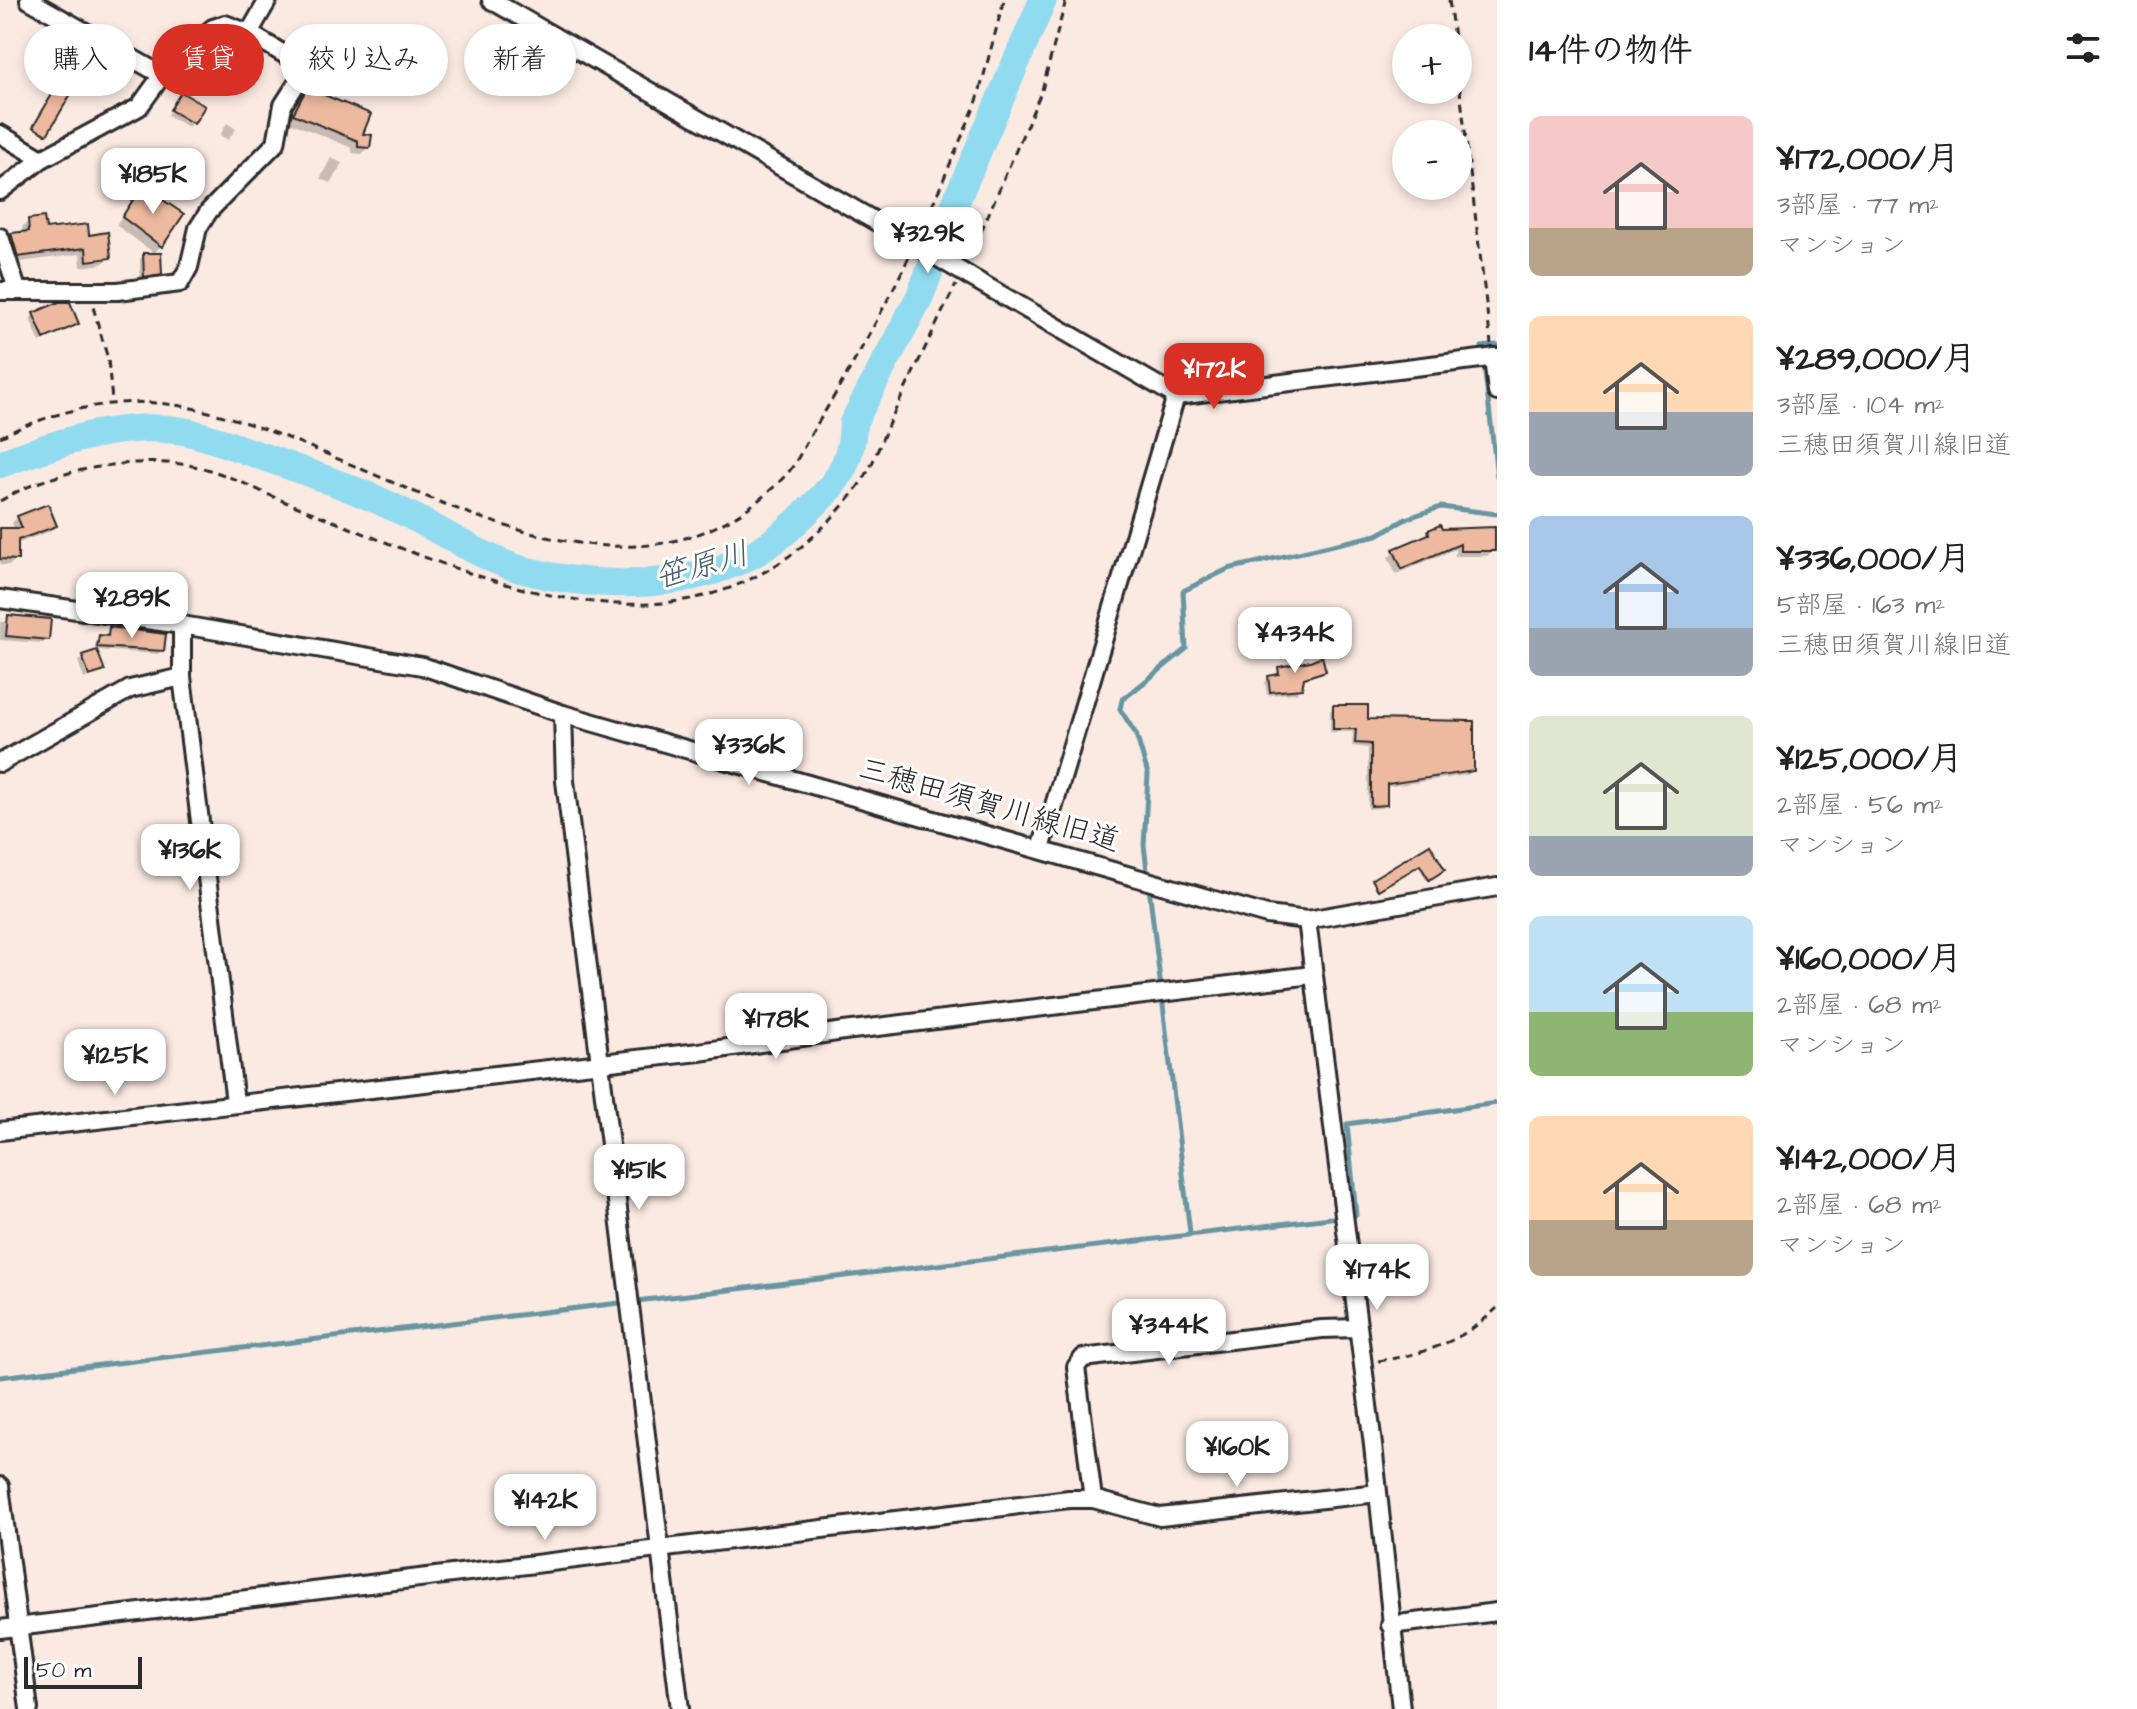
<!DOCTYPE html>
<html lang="ja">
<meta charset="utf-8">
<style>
:root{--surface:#fff;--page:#f6f6f6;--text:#222;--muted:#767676;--accent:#d93025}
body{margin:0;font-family:"Architects Daughter","Klee One",sans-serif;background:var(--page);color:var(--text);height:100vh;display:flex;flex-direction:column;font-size:30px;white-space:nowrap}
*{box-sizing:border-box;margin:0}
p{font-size:26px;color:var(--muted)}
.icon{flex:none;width:44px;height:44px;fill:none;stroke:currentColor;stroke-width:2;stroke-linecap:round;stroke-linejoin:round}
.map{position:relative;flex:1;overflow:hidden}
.side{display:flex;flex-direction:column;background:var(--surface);width:640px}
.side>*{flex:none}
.hud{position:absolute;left:24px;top:24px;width:760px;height:72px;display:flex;gap:16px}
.fabs{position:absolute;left:1392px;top:24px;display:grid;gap:16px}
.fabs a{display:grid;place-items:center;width:80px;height:80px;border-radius:50%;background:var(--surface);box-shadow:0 4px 12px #0003;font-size:40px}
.scale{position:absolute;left:24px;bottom:20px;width:118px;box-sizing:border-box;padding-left:8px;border:4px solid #2b2b2b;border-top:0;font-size:22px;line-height:28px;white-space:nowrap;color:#2b2b2b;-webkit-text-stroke:6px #fff;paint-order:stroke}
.price{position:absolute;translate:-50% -68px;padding:0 18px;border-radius:16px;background:#fff;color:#222;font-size:26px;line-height:52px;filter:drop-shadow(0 2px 4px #0008)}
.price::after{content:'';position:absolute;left:50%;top:48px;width:24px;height:18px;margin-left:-12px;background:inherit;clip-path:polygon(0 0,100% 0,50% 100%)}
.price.active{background:var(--accent);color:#fff}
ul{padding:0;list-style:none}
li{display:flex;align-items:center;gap:24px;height:200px;padding:0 32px}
li span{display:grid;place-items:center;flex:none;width:224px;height:160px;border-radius:12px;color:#555}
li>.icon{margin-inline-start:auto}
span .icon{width:96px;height:96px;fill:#fffc;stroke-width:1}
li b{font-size:34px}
h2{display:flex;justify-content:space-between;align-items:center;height:96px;padding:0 32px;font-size:34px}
.chip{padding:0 28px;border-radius:36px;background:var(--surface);box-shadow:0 4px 12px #0003;font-size:28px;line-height:72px}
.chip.active{background:var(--accent);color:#fff}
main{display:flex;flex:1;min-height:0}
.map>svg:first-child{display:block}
</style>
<main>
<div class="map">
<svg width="1497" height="1709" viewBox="0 0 1497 1709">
<rect width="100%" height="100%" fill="#faeae2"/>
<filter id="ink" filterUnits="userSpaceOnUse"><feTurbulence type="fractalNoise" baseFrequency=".0125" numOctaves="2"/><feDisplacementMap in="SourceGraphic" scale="16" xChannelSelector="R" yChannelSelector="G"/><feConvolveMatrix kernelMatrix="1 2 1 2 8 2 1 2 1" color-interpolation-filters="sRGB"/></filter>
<g filter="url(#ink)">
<g fill="#0003">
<path d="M 308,90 L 360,135 L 368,147 L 362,154 L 352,153 L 352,148 L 287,121 Z"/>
<path d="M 181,95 L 192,123 L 188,127 L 167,115 Z"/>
<path d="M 227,123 L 236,129 L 228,140 L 220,135 Z"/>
<path d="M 331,158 L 342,163 L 331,183 L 320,179 Z"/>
<path d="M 142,189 L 161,246 L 154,253 L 116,225 Z"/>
<path d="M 29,221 L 44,231 L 87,237 L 109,258 L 102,264 L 81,267 L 80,254 L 12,263 L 5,241 L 12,235 L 23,233 L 22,227 Z"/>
<path d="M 144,255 L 160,273 L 155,278 L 140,280 L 140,259 Z"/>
<path d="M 34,315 L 77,323 L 40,342 L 30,319 Z"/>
<path d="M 18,517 L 54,526 L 48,532 L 16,544 L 16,559 L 10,565 L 0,565 L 0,530 L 15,530 L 12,523 Z"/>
<path d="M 1429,532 L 1493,550 L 1487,556 L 1455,556 L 1455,549 L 1396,574 L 1388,557 Z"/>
<path d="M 48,621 L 47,639 L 43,643 L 0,640 L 0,622 Z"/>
<path d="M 110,629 L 162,650 L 158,654 L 96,650 L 102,670 L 84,679 L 78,661 L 94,653 L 96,641 L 105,638 Z"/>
<path d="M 1279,669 L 1324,670 L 1302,680 L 1297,693 L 1267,695 L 1265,682 L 1275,677 Z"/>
<path d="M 1333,707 L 1366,721 L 1472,771 L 1468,775 L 1385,787 L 1385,805 L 1381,808 L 1368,809 L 1368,748 L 1352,746 L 1353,732 L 1330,732 L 1330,711 Z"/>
<path d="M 1430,846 L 1441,871 L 1426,880 L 1418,865 L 1376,890 L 1373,881 Z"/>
</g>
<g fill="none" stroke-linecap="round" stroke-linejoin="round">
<g stroke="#6895a2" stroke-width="5">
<path d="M 1497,345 L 1482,347 L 1497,476"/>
<path d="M 1190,1233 L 1144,845 L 1148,774 L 1136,734 L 1120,709 L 1122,700 L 1186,649 L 1183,591 L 1228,569 L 1377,535 L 1408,518 L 1441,507 L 1497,514"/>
<path d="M 0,1377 L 1356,1215 L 1347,1124 L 1497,1103"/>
<path d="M 6,1596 L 9,1626"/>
</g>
<path stroke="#91dbf1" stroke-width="28" d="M 0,464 C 57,443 122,420 183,431 C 209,436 234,447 258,455 C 308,473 358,489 405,513 C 438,529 486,560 520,569 C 609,593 725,592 795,523 C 828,491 852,473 853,423 L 920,296 L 957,199 L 1043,0"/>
</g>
<g fill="#edb99f" stroke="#2b2b2b" stroke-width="2">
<path d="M 72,60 L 86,68 L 47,135 L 33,127 Z"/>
<path d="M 307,88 L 371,114 L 363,134 L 372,135 L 370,148 L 358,147 L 358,141 L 293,114 Z"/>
<path d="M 181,92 L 205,106 L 194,124 L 170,110 Z"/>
<path d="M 142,186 L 184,214 L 162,247 L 122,217 Z"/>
<path d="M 44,217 L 46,229 L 88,224 L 89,235 L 108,232 L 111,258 L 87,261 L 86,248 L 18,257 L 11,233 L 29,231 L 28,219 Z"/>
<path d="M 143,253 L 161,253 L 162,274 L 144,277 Z"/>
<path d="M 59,302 L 70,302 L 79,324 L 44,339 L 33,313 Z"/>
<path d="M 48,504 L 57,526 L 18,540 L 18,560 L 0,559 L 0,528 L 22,528 L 17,516 Z"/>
<path d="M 1440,525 L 1442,529 L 1495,527 L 1495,551 L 1460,551 L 1460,544 L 1402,569 L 1393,549 L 1429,534 L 1428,530 Z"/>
<path d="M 8,615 L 51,619 L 49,640 L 6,636 Z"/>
<path d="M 109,627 L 166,634 L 164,651 L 97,647 L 99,635 L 108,636 Z"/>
<path d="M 97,650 L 105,671 L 89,676 L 82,655 Z"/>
<path d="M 1322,656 L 1326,671 L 1304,678 L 1302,689 L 1270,692 L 1268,676 L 1279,674 L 1278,667 L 1310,661 Z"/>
<path d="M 1333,705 L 1368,705 L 1368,719 L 1474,721 L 1474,771 L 1387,784 L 1387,805 L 1371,806 L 1371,744 L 1355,743 L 1356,729 L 1333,729 Z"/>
<path d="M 1430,844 L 1445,870 L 1429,880 L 1420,865 L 1378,890 L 1372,879 Z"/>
</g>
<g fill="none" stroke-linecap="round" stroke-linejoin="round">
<g stroke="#2b2b2b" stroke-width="22">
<g id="minor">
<path d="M 29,0 L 160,74"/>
<path d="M 491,0 L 908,240"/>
<path d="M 0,134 L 42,159"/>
<path d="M 0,191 L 42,159 L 139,107 L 171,63 L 213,28 L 225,24 L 249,33 L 268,0"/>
<path d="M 0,237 L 17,289"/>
<path d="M 969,276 L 1176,396 L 1497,357"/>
<path d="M 0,291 L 118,291 L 180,283 L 189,267 L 198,228 L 209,211 L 276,143 L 283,105 L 299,80 L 300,68 L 297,62 L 249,33"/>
<path d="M 1493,357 L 1497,392"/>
<path d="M 0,599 L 182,625 L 422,666 L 563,714 L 1267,915 L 1307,920 L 1497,887"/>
<path d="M 182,625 L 182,677 L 235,1102"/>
<path d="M 563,714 L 565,781 L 680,1709"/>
<path d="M 0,763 L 130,689 L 182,677"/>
<path d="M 1041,849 L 1176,396"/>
<path d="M 1307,920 L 1373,1445 L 1401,1709"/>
<path d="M 0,1131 L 699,1052 L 844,1031 L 1312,975"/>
<path d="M 0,1486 L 29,1709"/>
<path d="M 1093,1499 L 1076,1367 L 1083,1358 L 1322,1329 L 1358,1328"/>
<path d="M 1390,1625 L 1497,1612"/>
<path d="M 0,1629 L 1069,1499 L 1093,1499 L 1160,1517 L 1378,1493"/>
</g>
</g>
<g stroke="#2b2b2b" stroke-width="3" stroke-dasharray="8 6" stroke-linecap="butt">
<path d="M 1449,0 L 1454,38"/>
<path d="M 1458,74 L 1491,344"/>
<path d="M 921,232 L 977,101 L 1004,0"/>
<path d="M 970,257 L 1042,90 L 1066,0"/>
<path d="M 93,307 L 108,359 L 112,401"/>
<path d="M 0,437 C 56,410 118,395 181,406 C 369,438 612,655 784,477 C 797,464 803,447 813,431 C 848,374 880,317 909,257"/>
<path d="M 0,501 C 50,471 122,458 181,464 C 219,468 253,489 288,503 C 482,579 707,697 862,481 C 874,464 881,440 890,421 C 912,376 933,330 956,285"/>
<path d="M 1378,1361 C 1425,1354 1462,1342 1497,1308"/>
</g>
<use href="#minor" stroke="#fff" stroke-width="16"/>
<g stroke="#2b2b2b" stroke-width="22" stroke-linecap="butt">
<path id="minor-bridge" d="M 908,240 L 969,276"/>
</g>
<use href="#minor-bridge" stroke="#fff" stroke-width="16"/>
</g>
</g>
<g text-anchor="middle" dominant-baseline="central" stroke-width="6" stroke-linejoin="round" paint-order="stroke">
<g font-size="30" fill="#2b2b2b" stroke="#fff">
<text transform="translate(989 805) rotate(16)">三穂田須賀川線旧道</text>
</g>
<g font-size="32" font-style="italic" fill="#4a6066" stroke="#fff">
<text transform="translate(702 566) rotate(-16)">笹原川</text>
</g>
</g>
</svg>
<div class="fabs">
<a>+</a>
<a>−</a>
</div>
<div class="scale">50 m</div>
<b class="price" style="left:153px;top:216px">¥185K</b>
<b class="price" style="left:928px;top:275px">¥329K</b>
<b class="price active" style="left:1214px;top:411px">¥172K</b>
<b class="price" style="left:132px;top:640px">¥289K</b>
<b class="price" style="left:1295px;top:675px">¥434K</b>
<b class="price" style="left:749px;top:787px">¥336K</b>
<b class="price" style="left:190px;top:892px">¥136K</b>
<b class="price" style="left:776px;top:1061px">¥178K</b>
<b class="price" style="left:115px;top:1097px">¥125K</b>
<b class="price" style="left:639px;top:1212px">¥151K</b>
<b class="price" style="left:1377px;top:1312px">¥174K</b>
<b class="price" style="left:1169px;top:1367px">¥344K</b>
<b class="price" style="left:1237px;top:1489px">¥160K</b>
<b class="price" style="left:545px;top:1542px">¥142K</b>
<div class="hud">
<a class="chip">購入</a>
<a class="chip active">賃貸</a>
<a class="chip">絞り込み</a>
<a class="chip">新着</a>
</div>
</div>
<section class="side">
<h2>14件の物件<svg class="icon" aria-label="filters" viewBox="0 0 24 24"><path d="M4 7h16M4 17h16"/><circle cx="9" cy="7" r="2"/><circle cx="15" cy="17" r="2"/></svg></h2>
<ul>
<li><span style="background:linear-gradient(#f6c9c9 70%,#b9a48a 0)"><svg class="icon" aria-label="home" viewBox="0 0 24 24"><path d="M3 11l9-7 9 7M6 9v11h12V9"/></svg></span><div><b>¥172,000/月</b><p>3部屋 · 77 m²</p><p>マンション</p></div></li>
<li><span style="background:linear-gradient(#ffd9b3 60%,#9aa5b1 0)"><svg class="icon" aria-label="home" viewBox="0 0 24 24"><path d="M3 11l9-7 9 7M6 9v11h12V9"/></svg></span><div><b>¥289,000/月</b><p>3部屋 · 104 m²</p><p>三穂田須賀川線旧道</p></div></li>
<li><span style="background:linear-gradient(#a9c7e8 70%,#9aa5b1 0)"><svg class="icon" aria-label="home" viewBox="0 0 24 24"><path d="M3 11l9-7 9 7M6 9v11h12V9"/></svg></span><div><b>¥336,000/月</b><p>5部屋 · 163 m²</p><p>三穂田須賀川線旧道</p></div></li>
<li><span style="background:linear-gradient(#dfe7d0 75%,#9aa5b1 0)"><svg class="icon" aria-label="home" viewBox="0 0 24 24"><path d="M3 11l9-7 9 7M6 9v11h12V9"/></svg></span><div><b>¥125,000/月</b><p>2部屋 · 56 m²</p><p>マンション</p></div></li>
<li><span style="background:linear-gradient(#bfe0f5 60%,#8fb573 0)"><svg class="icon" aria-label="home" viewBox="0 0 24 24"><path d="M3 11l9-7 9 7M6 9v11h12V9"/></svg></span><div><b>¥160,000/月</b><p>2部屋 · 68 m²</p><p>マンション</p></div></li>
<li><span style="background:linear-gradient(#ffd9b3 65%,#b9a48a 0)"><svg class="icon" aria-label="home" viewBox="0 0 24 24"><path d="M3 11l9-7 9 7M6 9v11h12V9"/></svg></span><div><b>¥142,000/月</b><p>2部屋 · 68 m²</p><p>マンション</p></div></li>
</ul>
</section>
</main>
